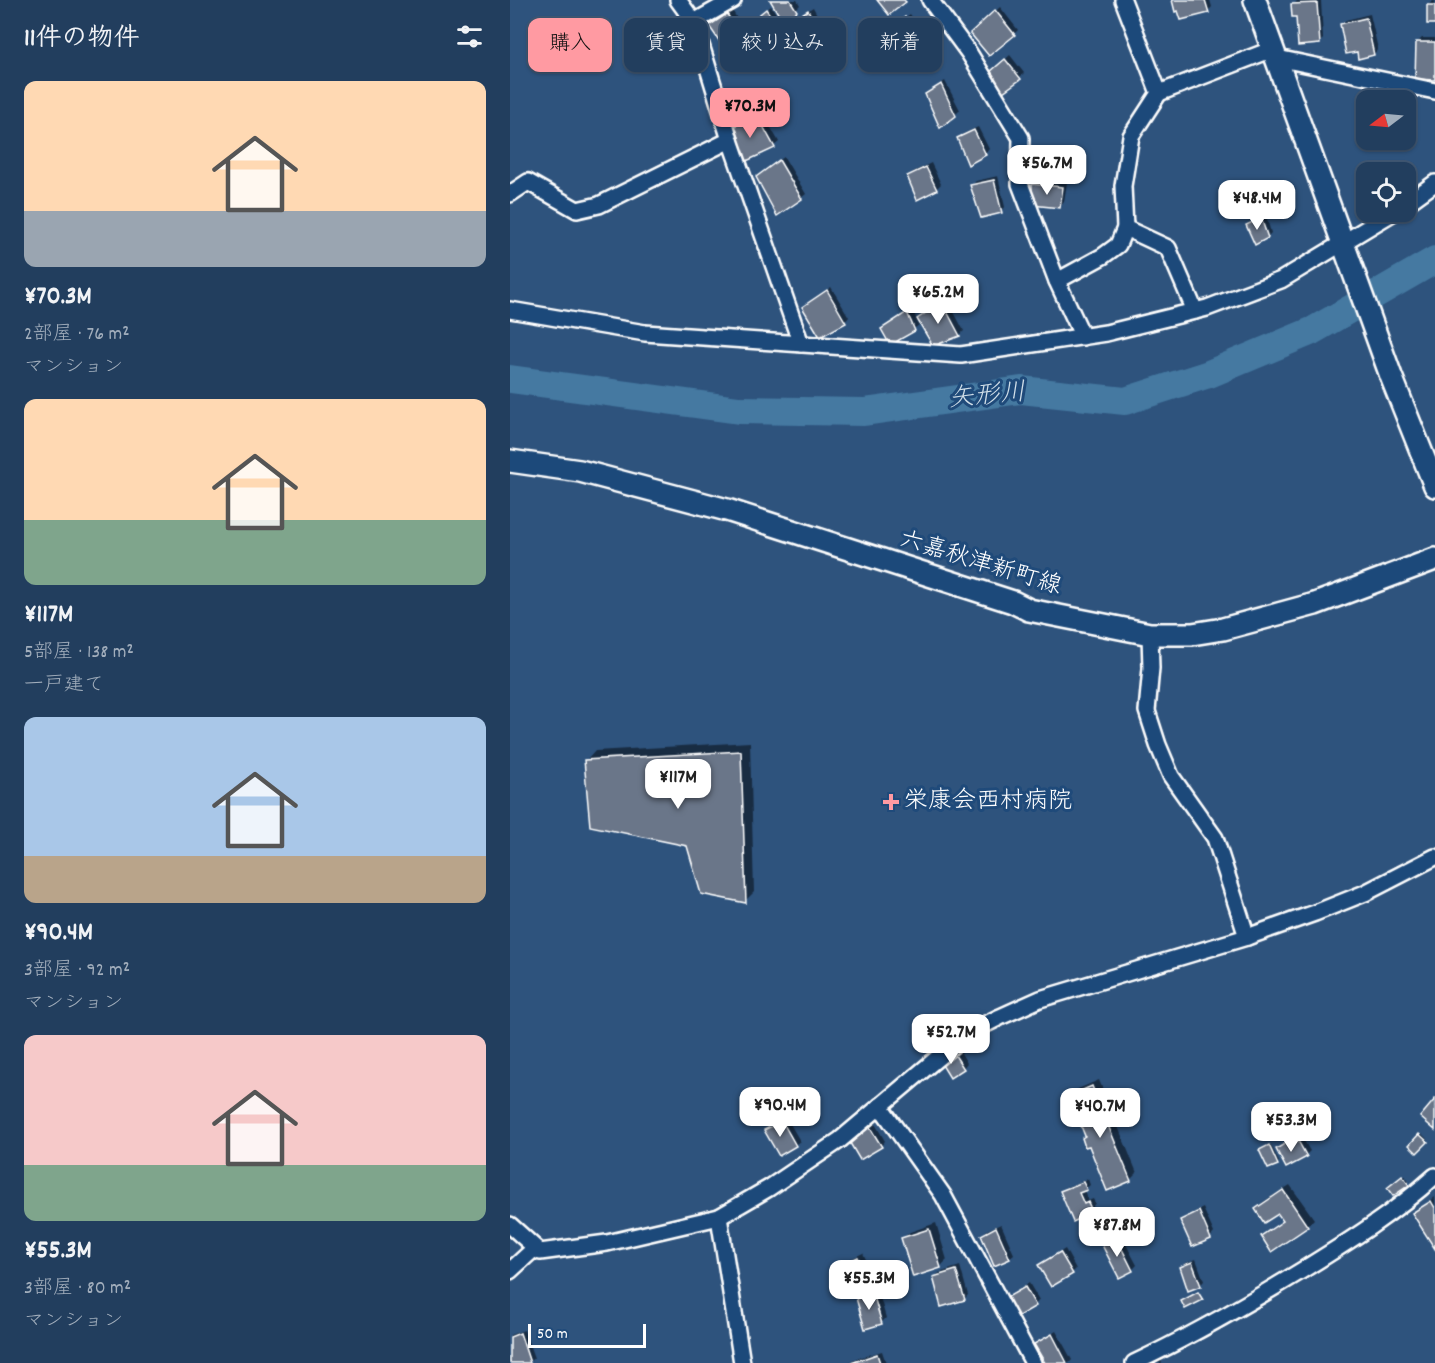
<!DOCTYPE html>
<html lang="ja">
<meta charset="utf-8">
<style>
:root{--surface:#223e5e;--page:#2e4967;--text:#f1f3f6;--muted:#a2aebc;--line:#3f5773;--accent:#ff9aa2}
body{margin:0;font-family:Dekko,"Klee One",sans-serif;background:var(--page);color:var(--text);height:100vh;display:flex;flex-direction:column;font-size:22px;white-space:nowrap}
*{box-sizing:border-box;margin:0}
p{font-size:20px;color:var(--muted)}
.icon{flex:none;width:33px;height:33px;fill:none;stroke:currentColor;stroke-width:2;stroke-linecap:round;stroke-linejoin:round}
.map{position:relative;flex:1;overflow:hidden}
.sheet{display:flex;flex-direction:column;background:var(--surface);width:510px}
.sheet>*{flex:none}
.hud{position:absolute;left:18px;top:18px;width:570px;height:54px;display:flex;gap:12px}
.needle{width:39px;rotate:254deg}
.controls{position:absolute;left:846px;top:90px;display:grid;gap:12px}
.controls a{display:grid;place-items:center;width:60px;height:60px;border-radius:12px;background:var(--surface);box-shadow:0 2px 4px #0004,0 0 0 2px var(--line);font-size:30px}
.scale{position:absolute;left:18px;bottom:15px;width:118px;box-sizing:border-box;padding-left:6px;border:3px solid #fff;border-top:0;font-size:16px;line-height:21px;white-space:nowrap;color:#fff;-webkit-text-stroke:4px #1f4a7a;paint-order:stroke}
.price{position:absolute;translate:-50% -51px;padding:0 14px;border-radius:12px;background:#fff;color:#222;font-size:20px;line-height:39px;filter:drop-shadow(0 2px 3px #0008)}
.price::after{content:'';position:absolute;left:50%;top:36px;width:18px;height:14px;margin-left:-9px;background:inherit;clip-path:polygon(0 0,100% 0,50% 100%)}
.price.current{background:var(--accent);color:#111}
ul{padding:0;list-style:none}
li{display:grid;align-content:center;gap:12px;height:318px;padding:0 24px}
li span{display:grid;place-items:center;height:186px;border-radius:12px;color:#555}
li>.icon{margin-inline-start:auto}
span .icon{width:108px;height:108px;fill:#fffc;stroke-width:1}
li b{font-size:26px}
h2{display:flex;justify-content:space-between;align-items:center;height:72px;padding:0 24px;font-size:26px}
.tag{padding:0 21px;border-radius:12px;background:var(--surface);box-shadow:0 2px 4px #0004,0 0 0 2px var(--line);font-size:21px;line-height:54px}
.tag.current{background:var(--accent);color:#111}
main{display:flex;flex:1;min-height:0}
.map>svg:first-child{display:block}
</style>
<main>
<section class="sheet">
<h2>11件の物件<svg class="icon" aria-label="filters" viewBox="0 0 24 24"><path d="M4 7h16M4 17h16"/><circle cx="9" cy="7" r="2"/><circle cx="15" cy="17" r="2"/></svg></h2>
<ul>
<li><span style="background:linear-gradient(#ffd9b3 70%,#9aa5b1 0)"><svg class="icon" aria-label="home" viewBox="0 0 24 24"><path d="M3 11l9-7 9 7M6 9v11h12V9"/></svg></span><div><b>¥70.3M</b><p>2部屋 · 76 m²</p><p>マンション</p></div></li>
<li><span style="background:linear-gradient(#ffd9b3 65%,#7fa58c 0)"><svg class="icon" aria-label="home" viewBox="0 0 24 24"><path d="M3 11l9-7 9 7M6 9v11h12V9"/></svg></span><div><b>¥117M</b><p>5部屋 · 138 m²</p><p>一戸建て</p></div></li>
<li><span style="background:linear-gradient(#a9c7e8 75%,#b9a48a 0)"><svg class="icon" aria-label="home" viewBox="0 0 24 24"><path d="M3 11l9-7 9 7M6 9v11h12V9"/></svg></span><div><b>¥90.4M</b><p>3部屋 · 92 m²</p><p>マンション</p></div></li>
<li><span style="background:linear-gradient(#f6c9c9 70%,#7fa58c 0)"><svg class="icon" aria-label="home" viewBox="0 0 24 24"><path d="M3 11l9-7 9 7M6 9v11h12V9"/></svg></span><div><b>¥55.3M</b><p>3部屋 · 80 m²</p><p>マンション</p></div></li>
</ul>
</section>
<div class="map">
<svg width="925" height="1363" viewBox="0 0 925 1363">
<rect width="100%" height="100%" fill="#2e537d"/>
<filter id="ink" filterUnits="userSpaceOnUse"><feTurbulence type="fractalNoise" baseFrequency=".0167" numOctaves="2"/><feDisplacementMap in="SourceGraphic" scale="12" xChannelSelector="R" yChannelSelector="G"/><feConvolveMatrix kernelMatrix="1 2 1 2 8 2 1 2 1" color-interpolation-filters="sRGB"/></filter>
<g filter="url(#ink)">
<g fill="#0007">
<path d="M 261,0 L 287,0 L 290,5 L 286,9 Z"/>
<path d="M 663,0 L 700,0 L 702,7 L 698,11 Z"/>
<path d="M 811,0 L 813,39 L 809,43 L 788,15 L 783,5 L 787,1 Z"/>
<path d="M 923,1 L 925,1 L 925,23 L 918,5 Z"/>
<path d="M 261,6 L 270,19 L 266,24 L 251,14 Z"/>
<path d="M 303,7 L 316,32 L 312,37 L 283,20 Z"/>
<path d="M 490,7 L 508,30 L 504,34 L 462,33 Z"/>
<path d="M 222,10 L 232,27 L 228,32 L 201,26 Z"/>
<path d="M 400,14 L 411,31 L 418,28 L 430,52 L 425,56 L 385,26 Z"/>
<path d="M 860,14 L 868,49 L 864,54 L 848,50 L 831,24 L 836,20 Z"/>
<path d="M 275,27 L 289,51 L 285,56 L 253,43 Z"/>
<path d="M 234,34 L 245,53 L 241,57 L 218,45 Z"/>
<path d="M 912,38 L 925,38 L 925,78 L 908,42 Z"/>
<path d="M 500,55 L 514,73 L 510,77 L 482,72 Z"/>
<path d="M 435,81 L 450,110 L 445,115 L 416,94 Z"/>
<path d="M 252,112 L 269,142 L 264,146 L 233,161 L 223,126 Z"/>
<path d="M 468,127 L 479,149 L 475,154 L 448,139 L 453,134 Z"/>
<path d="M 523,153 L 539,154 L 539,170 L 535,175 L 519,157 Z"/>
<path d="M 274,157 L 296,194 L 291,198 L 252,173 Z"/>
<path d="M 421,163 L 431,184 L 426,189 L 398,177 L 403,172 Z"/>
<path d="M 488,176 L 495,207 L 491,212 L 461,186 L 466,181 Z"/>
<path d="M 528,180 L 557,183 L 554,202 L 550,207 L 524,184 Z"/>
<path d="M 756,215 L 761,233 L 757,237 L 738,226 L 742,221 Z"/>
<path d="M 321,287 L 339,317 L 335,322 L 299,303 Z"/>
<path d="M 437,299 L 454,331 L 449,335 L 409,319 Z"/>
<path d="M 402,309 L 409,325 L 404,329 L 372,329 Z"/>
<path d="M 240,742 L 244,892 L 235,901 L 178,845 L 76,761 L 85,751 Z"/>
<path d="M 448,1048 L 457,1063 L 453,1068 L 431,1060 Z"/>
<path d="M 589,1080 L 627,1173 L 620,1180 L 576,1135 L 561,1096 L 568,1089 Z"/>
<path d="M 276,1117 L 290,1141 L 285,1145 L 256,1131 Z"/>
<path d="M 364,1122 L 375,1141 L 371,1146 L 344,1134 Z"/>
<path d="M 790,1134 L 800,1151 L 796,1155 L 767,1149 Z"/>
<path d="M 912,1134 L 918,1140 L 907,1151 L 901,1145 Z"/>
<path d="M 761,1145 L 769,1162 L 767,1164 L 753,1148 Z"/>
<path d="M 895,1176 L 899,1182 L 884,1194 L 879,1188 Z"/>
<path d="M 578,1179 L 580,1185 L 574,1190 L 578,1201 L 583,1199 L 585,1203 L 583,1206 L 584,1209 L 580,1213 L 552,1192 L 557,1187 Z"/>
<path d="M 780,1185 L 804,1219 L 797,1226 L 753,1236 L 774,1220 L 768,1212 L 746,1209 L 753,1202 Z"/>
<path d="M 925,1197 L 925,1246 L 904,1213 Z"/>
<path d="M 693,1208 L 704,1233 L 700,1238 L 672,1220 L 677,1216 Z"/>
<path d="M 426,1223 L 437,1260 L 430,1267 L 393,1238 L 400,1232 Z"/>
<path d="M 491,1224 L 504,1254 L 499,1258 L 472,1235 L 477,1230 Z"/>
<path d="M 611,1235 L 627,1265 L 622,1270 L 593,1243 L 603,1236 L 604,1239 Z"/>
<path d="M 555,1249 L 566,1269 L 562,1273 L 530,1265 Z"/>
<path d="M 353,1253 L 365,1279 L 360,1284 L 328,1267 L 332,1263 Z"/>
<path d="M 686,1259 L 694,1281 L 690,1285 L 671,1267 L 676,1263 Z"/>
<path d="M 450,1266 L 458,1295 L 454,1299 L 424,1277 L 429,1273 Z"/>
<path d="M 519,1283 L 529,1300 L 525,1305 L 498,1298 Z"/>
<path d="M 368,1290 L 376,1318 L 371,1323 L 348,1298 L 352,1294 Z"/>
<path d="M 14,1330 L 24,1358 L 17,1363 L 2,1363 L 0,1357 L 0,1335 Z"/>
<path d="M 546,1331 L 562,1360 L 559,1363 L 536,1363 L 526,1344 Z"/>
<path d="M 372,1351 L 376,1363 L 340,1363 L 342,1360 Z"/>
<path d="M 648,1354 L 652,1363 L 628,1363 Z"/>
</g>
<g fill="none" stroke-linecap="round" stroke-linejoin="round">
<path stroke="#4479a1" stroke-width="28" d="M 0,379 L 229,410 L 354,412 L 511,390 L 615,401 L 699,374 L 802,331 L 925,260"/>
</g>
<g fill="#6a7689" stroke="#fff" stroke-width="1.5">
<path d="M 260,0 L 280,0 L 287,11 L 273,22 Z"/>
<path d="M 367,0 L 394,0 L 396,2 L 379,15 Z"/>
<path d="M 662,0 L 695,0 L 699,13 L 671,20 L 668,11 L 665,12 Z"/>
<path d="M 807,3 L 810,44 L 788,46 L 786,17 L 782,17 L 781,4 Z"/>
<rect x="917" y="5" width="8" height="19"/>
<path d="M 256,9 L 267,25 L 253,33 L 245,18 Z"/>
<path d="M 298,10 L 313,38 L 293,50 L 276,24 Z"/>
<path d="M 485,10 L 505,35 L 479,56 L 460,33 Z"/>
<path d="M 217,14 L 229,33 L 212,45 L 199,26 Z"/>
<path d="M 395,17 L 406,35 L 414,31 L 426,57 L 399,74 L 379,31 Z"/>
<path d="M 856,18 L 864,55 L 848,59 L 847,52 L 836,54 L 830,24 Z"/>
<path d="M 271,31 L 286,57 L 264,68 L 251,43 Z"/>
<path d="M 229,38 L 242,58 L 222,67 L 212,49 Z"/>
<path d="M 906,42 L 925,42 L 925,80 L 905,79 Z"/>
<path d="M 495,59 L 511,79 L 493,92 L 480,72 Z"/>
<path d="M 431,84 L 446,116 L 430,128 L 415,94 Z"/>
<path d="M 247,115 L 265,148 L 232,163 L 217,130 Z"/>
<path d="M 464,130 L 476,155 L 458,165 L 447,138 Z"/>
<path d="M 518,156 L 536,158 L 535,176 L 517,174 Z"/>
<path d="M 269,160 L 292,199 L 267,216 L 246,177 Z"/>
<path d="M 416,167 L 427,190 L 407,200 L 397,176 Z"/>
<path d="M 484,180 L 492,213 L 471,218 L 460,185 Z"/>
<path d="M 522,184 L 553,187 L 550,208 L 522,205 Z"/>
<path d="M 751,218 L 758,238 L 745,245 L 736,225 Z"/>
<path d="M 317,290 L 336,323 L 310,337 L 292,307 Z"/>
<path d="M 432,302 L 450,336 L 423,346 L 407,319 Z"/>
<path d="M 397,312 L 405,331 L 380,345 L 371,329 Z"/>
<path d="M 231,751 L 236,903 L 191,894 L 177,846 L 80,826 L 74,760 Z"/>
<path d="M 443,1052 L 454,1069 L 440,1078 L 429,1060 Z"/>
<path d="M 582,1086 L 621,1181 L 597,1191 L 579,1146 L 575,1147 L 572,1138 L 575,1136 L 559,1096 Z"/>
<path d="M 925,1099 L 925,1130 L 910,1117 Z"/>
<path d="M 272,1121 L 286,1146 L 269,1156 L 254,1130 Z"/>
<path d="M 359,1126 L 372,1147 L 350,1160 L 337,1138 Z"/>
<path d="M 909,1134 L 918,1142 L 907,1153 L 899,1145 Z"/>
<path d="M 786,1137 L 797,1157 L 776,1168 L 766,1149 Z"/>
<path d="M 759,1145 L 768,1165 L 758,1169 L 749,1150 Z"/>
<path d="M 892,1176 L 899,1185 L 883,1196 L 877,1188 Z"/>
<path d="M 573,1182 L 577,1190 L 569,1193 L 574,1204 L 578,1202 L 581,1209 L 579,1210 L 580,1214 L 563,1222 L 550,1191 Z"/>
<path d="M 773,1190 L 798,1227 L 761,1252 L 751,1236 L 773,1221 L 768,1214 L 754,1223 L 745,1209 Z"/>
<path d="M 921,1201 L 925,1208 L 925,1249 L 902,1213 Z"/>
<path d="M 689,1211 L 701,1239 L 682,1247 L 670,1220 Z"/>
<path d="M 486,1227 L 500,1259 L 484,1266 L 471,1235 Z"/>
<path d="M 419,1229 L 431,1268 L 403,1277 L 391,1238 Z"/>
<path d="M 598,1239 L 600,1242 L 607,1239 L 623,1271 L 609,1278 L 591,1243 Z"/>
<path d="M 550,1252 L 563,1274 L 541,1287 L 528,1265 Z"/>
<path d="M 348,1257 L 361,1285 L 339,1295 L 326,1267 Z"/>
<path d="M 682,1262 L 691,1286 L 678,1291 L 670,1267 Z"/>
<path d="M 446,1270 L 455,1300 L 431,1307 L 423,1277 Z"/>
<path d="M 515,1287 L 526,1306 L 507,1317 L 496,1298 Z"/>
<path d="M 688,1292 L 693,1300 L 675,1309 L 671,1301 Z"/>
<path d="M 363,1293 L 372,1324 L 355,1329 L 346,1298 Z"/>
<path d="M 10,1333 L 20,1363 L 0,1363 L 0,1337 Z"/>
<path d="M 542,1334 L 557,1363 L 535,1363 L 524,1344 Z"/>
<path d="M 367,1354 L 370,1363 L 341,1363 Z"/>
</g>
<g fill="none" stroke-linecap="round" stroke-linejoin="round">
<g stroke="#fff" stroke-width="20">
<g id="street">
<path d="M 168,0 L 184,22 L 220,140 L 291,344"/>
<path d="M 420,0 L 459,53 L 511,138 L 510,184 L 547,281 L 573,337"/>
<path d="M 184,22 L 223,0"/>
<path d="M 767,58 L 925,91"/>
<path d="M 649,93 L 763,49"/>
<path d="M 0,194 L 18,182 L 67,210 L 89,205 L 220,140"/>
<path d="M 896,204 L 925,183"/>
<path d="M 615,228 L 658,248 L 685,311"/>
<path d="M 547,281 L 593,256 L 608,245 L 615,228 L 613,186 L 621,136 L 649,93 L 613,0"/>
<path d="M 0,310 L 135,333 L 451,355 L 596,333 L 697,308 L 771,280 L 884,212"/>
<path d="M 640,634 L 641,668 L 637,711 L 648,745 L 661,776 L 705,838 L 737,937"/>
<path d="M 370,1106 L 433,1195 L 523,1363"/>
<path d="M 209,1217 L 232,1363"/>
<path d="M 0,1225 L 30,1252 L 97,1243 L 209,1217 L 259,1188 L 330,1140 L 456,1034 L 490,1017 L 530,999 L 737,937 L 805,913 L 855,893 L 925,857"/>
<path d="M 0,1271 L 25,1248"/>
<path d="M 624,1363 C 682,1336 737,1304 791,1271 C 838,1242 884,1213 925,1176"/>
</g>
</g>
<g stroke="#fff" stroke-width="26">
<g id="secondary">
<path d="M 745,0 L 881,376 L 925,486"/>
<path d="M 0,461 L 70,471 L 217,510 L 503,602 L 519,610 L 640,634 L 682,634 L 713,629 L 805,604 L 925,559"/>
</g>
</g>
<use href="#street" stroke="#1f4a7a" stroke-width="15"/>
<use href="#secondary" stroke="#1f4a7a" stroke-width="21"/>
</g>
</g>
<path fill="#ff9aa2" stroke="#1f4a7a" stroke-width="2" d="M378 793h6v6h6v6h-6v6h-6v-6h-6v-6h6z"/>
<g text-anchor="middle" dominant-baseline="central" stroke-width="6" stroke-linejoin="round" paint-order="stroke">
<g font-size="24" fill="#fff" stroke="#1f4a7a">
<text transform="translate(470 564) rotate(17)">六嘉秋津新町線</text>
</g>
<g font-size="24" fill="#fff" stroke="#1f4a7a" text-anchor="start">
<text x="394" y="802">栄康会西村病院</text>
</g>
<g font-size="26" font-style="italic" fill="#d0dee8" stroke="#1f4a7a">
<text transform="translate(477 397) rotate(-5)">矢形川</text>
</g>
</g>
</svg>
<div class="controls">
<a><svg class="needle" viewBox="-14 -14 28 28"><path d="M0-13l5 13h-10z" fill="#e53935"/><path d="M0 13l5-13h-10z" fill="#a2aebc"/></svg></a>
<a><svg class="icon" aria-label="locate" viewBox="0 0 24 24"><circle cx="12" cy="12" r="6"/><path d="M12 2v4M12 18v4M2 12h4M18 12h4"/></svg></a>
</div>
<div class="scale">50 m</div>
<b class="price current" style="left:240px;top:139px">¥70.3M</b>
<b class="price" style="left:537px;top:196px">¥56.7M</b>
<b class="price" style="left:747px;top:231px">¥48.4M</b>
<b class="price" style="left:428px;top:325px">¥65.2M</b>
<b class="price" style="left:168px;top:810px">¥117M</b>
<b class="price" style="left:441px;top:1065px">¥52.7M</b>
<b class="price" style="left:270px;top:1138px">¥90.4M</b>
<b class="price" style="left:590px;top:1139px">¥40.7M</b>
<b class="price" style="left:781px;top:1153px">¥53.3M</b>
<b class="price" style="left:607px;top:1258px">¥87.8M</b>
<b class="price" style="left:359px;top:1311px">¥55.3M</b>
<div class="hud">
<a class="tag current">購入</a>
<a class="tag">賃貸</a>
<a class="tag">絞り込み</a>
<a class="tag">新着</a>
</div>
</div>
</main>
